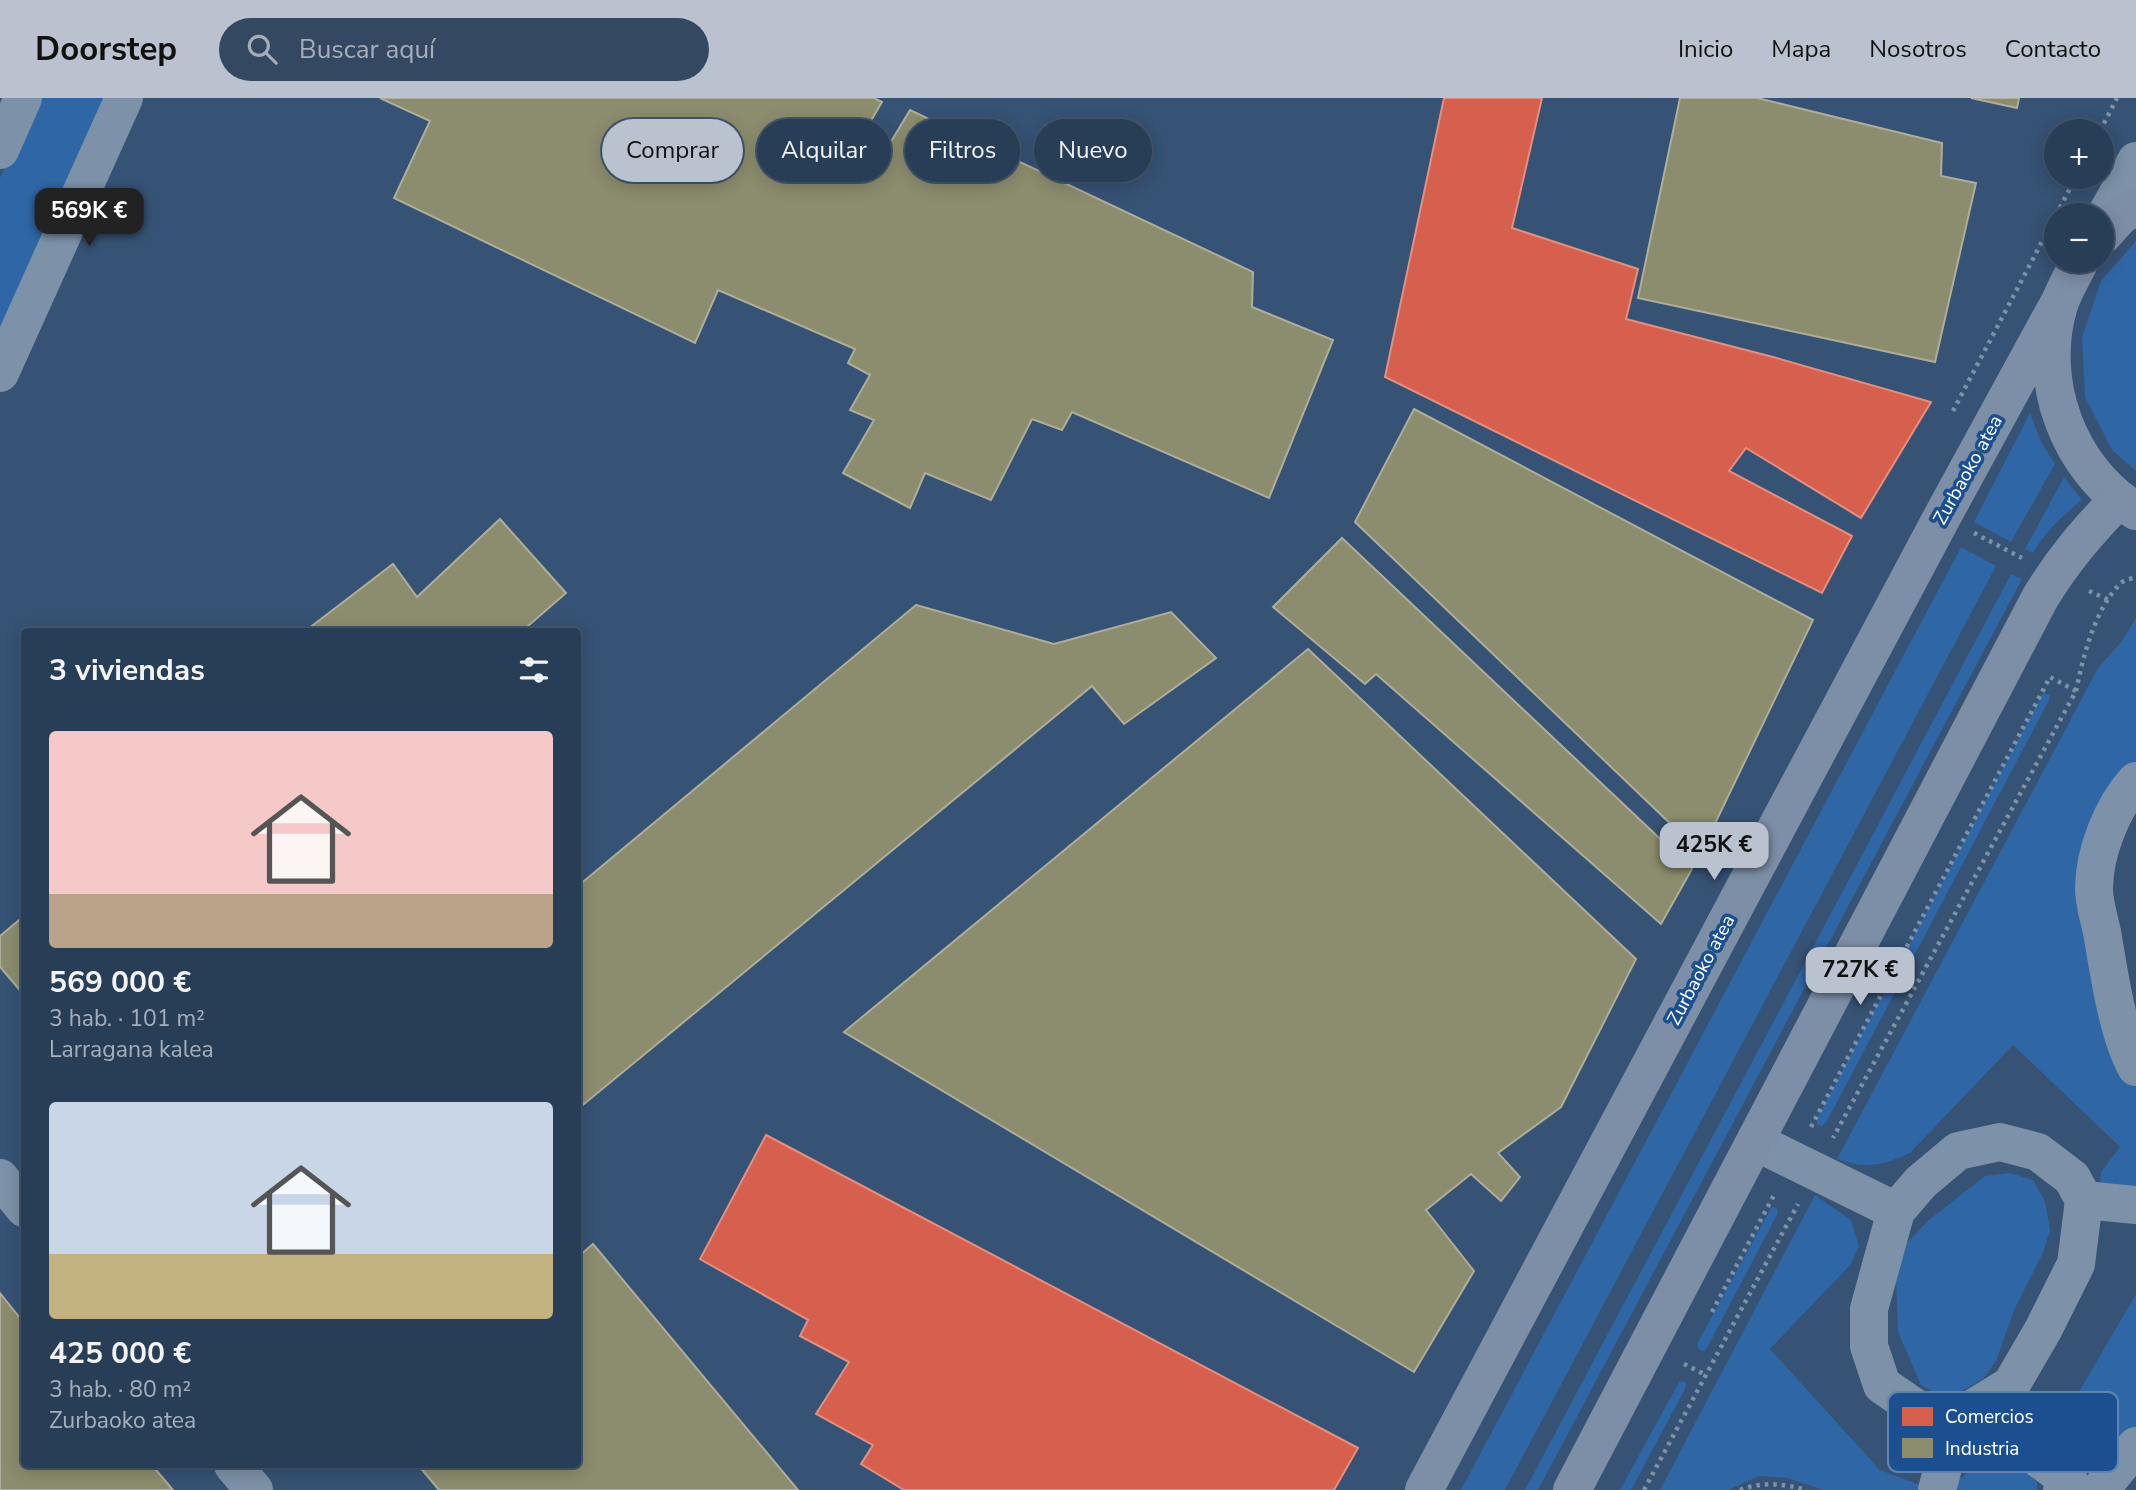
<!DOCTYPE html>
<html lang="es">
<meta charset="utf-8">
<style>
:root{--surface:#283e57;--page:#344961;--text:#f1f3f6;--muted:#a5aeba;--line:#44576d;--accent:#b9c2ce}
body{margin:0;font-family:"Nunito Sans",sans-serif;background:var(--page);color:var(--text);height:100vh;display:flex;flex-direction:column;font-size:26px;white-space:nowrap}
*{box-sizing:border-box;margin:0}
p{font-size:23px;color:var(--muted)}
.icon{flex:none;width:38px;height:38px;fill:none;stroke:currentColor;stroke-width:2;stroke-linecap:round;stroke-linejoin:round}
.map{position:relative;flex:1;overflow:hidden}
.details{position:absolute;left:21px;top:530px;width:560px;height:840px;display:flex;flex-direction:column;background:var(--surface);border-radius:7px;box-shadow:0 4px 18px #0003,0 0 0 2px var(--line)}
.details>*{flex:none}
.guide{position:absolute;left:602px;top:21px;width:665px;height:63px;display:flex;gap:14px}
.fabs{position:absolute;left:2044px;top:21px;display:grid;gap:14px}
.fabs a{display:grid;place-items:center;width:70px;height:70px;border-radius:50%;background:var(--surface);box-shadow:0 4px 18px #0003,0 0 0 2px var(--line);font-size:35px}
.price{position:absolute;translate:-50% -60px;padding:0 16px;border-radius:14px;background:var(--accent);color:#111;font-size:23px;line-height:46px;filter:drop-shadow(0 2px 4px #0008)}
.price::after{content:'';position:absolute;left:50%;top:42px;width:21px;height:16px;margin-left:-10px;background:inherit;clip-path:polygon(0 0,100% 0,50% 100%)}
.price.current{background:#222;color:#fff}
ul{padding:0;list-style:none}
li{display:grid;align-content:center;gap:14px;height:371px;padding:0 28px}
li span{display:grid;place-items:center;height:217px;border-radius:7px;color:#555}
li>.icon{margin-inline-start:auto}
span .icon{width:126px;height:126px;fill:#fffc;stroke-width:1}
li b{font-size:30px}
h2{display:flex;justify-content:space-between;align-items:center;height:84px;padding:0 28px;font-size:30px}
.chip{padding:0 24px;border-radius:32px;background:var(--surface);box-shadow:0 4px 18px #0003,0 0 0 2px var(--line);font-size:24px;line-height:63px}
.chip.current{background:var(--accent);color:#111}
header{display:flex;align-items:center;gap:42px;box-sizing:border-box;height:98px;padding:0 35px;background:var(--accent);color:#111}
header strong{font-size:33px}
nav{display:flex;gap:38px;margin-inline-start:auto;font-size:24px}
.search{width:490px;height:63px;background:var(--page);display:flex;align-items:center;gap:18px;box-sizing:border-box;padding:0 24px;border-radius:38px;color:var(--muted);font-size:26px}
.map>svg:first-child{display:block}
</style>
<header>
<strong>Doorstep</strong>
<div class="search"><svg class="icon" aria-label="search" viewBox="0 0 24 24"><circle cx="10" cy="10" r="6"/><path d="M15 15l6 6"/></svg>Buscar aquí</div>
<nav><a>Inicio</a><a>Mapa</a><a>Nosotros</a><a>Contacto</a></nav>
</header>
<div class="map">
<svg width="2136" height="1392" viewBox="0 0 2136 1392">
<rect width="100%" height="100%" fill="#365274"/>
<g fill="#2f66a5">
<path d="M 37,0 L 105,0 L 0,231 L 0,80 Z"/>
<path d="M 2136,143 L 2136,373 L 2112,352 L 2085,299 L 2082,239 L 2101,183 Z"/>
<path d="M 2030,315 L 2041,344 L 2055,366 L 2011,444 L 1974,424 Z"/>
<path d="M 2064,379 L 2082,402 C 2062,418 2046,433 2033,455 L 2025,451 Z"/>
<path d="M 1961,449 L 1996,468 L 1505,1392 L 1461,1392 Z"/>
<path d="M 2011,476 L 2022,481 L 1538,1392 L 1525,1392 Z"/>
<path d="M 2136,520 L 2136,674 L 2097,736 L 2136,984 L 2136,1094 L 2100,1086 L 2101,1074 L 2120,1049 L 2013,947 L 1910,1055 C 1881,1068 1867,1071 1837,1061 L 2098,570 L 2121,544 Z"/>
<path d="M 2043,595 L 2050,597 L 2049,602 L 1827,1023 L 1822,1028 L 1817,1027 L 1817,1021 Z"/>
<path d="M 2010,1075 L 2033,1082 L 2045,1103 L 2050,1132 L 2043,1155 L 2015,1210 L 1996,1263 L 1983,1281 L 1962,1293 L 1943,1299 L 1921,1287 L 1898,1234 L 1896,1180 L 1907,1145 L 1930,1121 L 1985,1078 Z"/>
<path d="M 1815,1097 L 1851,1122 L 1859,1148 L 1851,1166 L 1770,1251 L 1880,1372 L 1920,1387 L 1918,1392 L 1823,1392 L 1787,1380 L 1759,1378 L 1728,1392 L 1660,1392 Z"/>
<path d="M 1775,1109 L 1778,1112 L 1777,1117 L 1708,1248 L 1704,1253 L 1699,1252 L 1697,1246 L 1771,1110 Z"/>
<path d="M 2136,1196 L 2136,1336 C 2131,1341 2125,1348 2119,1352 C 2100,1365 2069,1352 2049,1345 Z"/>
<path d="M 1682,1283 L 1686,1285 L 1685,1291 L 1631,1392 L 1620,1392 L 1679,1284 Z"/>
<path d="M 1990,1338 L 2037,1384 L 2037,1392 L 1953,1392 L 1957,1378 L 1963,1380 Z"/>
</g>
<g fill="#d6604d" stroke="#e29082" stroke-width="2">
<path d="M 1444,0 L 1542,0 L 1512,130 L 1638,171 L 1626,221 L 1773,259 L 1931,304 L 1861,420 L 1746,350 L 1729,373 L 1852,438 L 1822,495 L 1385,279 Z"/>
<path d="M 766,1037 L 1358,1350 L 1334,1392 L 904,1392 L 861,1366 L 873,1347 L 816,1316 L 849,1264 L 800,1238 L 808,1222 L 700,1161 Z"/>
</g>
<g fill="#8c8c6e" stroke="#aeae9a" stroke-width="2">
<path d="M 380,0 L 874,0 L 882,4 L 865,33 L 889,47 L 910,12 L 1253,174 L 1252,209 L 1333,242 L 1269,400 L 1072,314 L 1062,332 L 1032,321 L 991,402 L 925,375 L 910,410 L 843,375 L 874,322 L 850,312 L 870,277 L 848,265 L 855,251 L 718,192 L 695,245 L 394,100 L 430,23 Z"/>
<path d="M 1680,0 L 1757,0 L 1942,45 L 1941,78 L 1976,85 L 1935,264 L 1638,200 Z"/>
<path d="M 1971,0 L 2019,0 L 2017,10 Z"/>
<path d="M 1414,311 L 1813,522 L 1708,740 L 1677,732 L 1355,424 Z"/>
<path d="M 500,421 L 566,495 L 521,534 L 304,534 L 393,466 L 417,499 Z"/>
<path d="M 1342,440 L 1692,771 L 1661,826 L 1376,576 L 1365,586 L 1273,509 Z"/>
<path d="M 916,507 L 1054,546 L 1171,514 L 1216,560 L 1124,626 L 1092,588 L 578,1011 L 578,788 Z"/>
<path d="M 1308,551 L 1636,861 L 1561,1009 L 1498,1055 L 1520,1079 L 1501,1103 L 1471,1076 L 1426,1112 L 1474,1173 L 1414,1274 L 844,934 Z"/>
<path d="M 24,818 L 24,897 L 0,869 L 0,838 Z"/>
<path d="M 593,1146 L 798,1392 L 439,1392 L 418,1367 L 578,1367 L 578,1159 Z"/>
<path d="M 0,1195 L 24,1225 L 24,1367 L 152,1367 L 173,1392 L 0,1392 Z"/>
</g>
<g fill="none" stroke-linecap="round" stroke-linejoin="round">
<g stroke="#7d92a8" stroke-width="4.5" stroke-dasharray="3.5 5" stroke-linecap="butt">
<path d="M 2100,33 L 2117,0"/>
<path d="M 1953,313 L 2076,79"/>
<path d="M 1974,435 L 2022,460"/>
<path d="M 2089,493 L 2109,502"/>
<path d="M 2076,593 C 2083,559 2095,510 2121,485 C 2124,482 2131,481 2136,479"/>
<path d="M 1811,1029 L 2050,579 L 2076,593 L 1833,1040"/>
<path d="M 1712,1214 L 1775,1095"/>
<path d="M 1684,1266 L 1706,1277"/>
<path d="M 1644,1392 L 1798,1106"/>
<path d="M 1740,1392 C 1762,1383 1784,1386 1807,1392"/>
</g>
<g stroke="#7d92a8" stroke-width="38">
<path d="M 0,52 L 23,0"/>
<path d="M 2102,124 L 2136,63"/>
<path d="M 0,275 L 124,0"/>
<path d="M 2136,683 C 2112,709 2094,755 2094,791 C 2094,805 2099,820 2102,834 C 2109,874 2117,934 2136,969"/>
<path d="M 1756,1044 L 1896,1113"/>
<path d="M 2000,1044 L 2038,1054 L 2072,1080 L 2084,1102 L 2076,1166 L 2043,1232 L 2011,1287 L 1972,1311 L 1936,1317 L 1914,1309 L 1882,1287 L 1869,1248 L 1869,1211 L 1896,1113 L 1921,1084 L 1958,1053 Z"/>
<path d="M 0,1080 L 24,1110"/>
<path d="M 2084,1102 L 2136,1107"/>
<path d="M 1972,1311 L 2069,1383 L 2062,1392"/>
<path d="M 233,1367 L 254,1392"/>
<path d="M 1937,1392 L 1958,1313"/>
<path d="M 2100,1392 L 2136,1348"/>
</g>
<g stroke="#7d8ea7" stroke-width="38">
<path d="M 2102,138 L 2121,117 L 2136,109"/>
<path d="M 2080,163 C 2073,177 2064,192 2059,207 C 2036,283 2068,371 2136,413"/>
<path d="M 1424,1392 L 1942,419 L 2059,205"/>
<path d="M 1572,1392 L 2040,500 C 2063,462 2087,434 2118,402"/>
</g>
</g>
<g text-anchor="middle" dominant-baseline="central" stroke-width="7" stroke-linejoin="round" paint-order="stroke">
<g font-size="19" fill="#fff" stroke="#1b4f8f">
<text transform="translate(1968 372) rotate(-61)">Zurbaoko atea</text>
<text transform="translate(1701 872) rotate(-62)">Zurbaoko atea</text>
</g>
</g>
<rect x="1888" y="1294" width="230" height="80" rx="10" fill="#1b4f8f" stroke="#5f84b1" stroke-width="2"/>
<rect x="1902" y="1309" width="31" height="19" fill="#d6604d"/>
<rect x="1902" y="1340" width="31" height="20" fill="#8c8c6e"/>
<g font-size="19" fill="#fff">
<text x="1945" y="1325">Comercios</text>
<text x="1945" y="1357">Industria</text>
</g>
</svg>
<div class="fabs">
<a>+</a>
<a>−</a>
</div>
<b class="price current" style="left:89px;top:150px">569K €</b>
<b class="price" style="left:1714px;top:784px">425K €</b>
<b class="price" style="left:1860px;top:909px">727K €</b>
<div class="guide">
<a class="chip current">Comprar</a>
<a class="chip">Alquilar</a>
<a class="chip">Filtros</a>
<a class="chip">Nuevo</a>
</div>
<section class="details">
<h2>3 viviendas<svg class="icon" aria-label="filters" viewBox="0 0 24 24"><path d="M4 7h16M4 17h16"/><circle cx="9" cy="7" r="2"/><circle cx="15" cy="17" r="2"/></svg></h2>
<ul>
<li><span style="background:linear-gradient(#f6c9c9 75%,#b9a48a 0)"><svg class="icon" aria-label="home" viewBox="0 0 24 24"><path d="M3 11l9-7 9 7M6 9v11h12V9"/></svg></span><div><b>569 000 €</b><p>3 hab. · 101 m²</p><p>Larragana kalea</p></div></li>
<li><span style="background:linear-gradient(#c9d6e8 70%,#c2b280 0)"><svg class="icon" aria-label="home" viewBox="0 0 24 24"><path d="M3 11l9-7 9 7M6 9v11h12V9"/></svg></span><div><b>425 000 €</b><p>3 hab. · 80 m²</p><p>Zurbaoko atea</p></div></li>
</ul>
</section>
</div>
